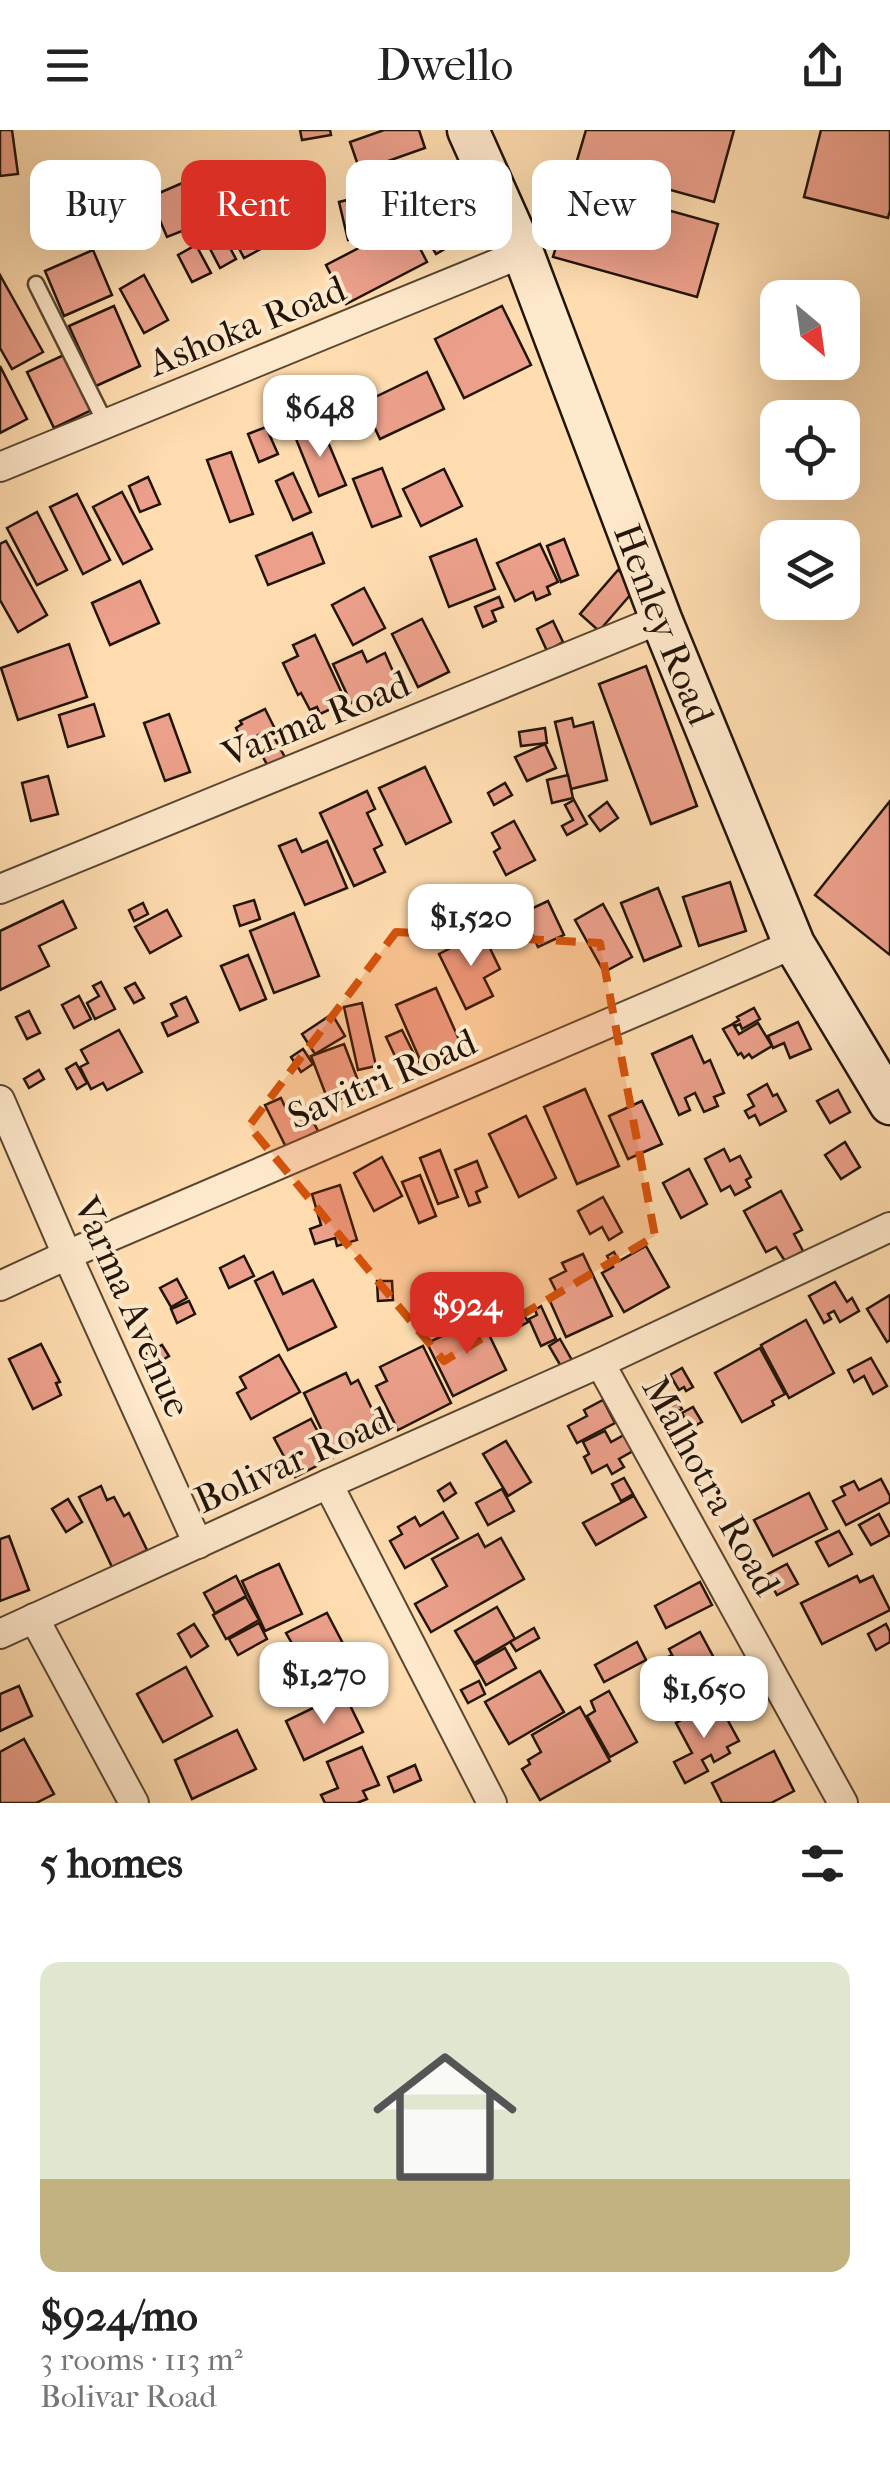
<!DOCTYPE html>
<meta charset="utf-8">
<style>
:root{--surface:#fff;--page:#f6f6f6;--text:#222;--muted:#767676;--line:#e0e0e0;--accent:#d93025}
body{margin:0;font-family:"IM FELL French Canon",serif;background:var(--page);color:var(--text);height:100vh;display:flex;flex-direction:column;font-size:38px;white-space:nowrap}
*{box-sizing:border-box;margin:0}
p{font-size:32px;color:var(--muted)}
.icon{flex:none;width:55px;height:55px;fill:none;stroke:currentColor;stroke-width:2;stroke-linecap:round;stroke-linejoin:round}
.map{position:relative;height:1673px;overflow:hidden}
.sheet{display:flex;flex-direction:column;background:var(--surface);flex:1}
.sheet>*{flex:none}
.banner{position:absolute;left:30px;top:30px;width:830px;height:90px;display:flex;gap:20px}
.needle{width:65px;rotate:151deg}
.buttons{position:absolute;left:760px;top:150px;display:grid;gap:20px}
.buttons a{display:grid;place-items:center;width:100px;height:100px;border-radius:20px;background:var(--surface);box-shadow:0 10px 40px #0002;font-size:50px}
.price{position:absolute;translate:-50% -85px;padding:0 22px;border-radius:20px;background:#fff;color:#222;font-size:32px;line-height:65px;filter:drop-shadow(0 2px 5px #0008)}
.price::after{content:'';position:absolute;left:50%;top:60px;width:30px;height:22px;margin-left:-15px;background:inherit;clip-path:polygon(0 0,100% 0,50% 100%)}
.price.selected{background:var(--accent);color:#fff}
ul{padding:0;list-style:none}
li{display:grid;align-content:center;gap:20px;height:530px;padding:0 40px}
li+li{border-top:2px solid var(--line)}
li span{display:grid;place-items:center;height:310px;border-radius:20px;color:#555}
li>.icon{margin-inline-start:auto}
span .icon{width:180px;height:180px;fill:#fffc;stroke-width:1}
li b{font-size:42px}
h2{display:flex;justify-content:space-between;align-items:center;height:120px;padding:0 40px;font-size:42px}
.tag{padding:0 35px;border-radius:20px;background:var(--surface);box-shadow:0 10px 40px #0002;font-size:35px;line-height:90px}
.tag.selected{background:var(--accent);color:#fff}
header{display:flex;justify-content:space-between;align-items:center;height:130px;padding:0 40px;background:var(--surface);font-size:45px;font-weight:600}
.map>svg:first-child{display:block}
</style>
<header><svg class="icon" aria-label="menu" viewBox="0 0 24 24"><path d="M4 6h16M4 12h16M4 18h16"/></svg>Dwello<svg class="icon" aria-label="share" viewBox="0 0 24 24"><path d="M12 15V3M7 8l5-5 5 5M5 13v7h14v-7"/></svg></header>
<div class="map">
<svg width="890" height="1673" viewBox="0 0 890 1673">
<rect width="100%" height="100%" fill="#ffddb0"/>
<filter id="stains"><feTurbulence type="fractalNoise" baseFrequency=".002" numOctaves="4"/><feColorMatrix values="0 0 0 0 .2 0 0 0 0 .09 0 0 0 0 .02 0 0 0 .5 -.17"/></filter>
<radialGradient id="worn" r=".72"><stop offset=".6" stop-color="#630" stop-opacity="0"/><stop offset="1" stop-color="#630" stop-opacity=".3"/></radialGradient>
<g fill="#eca08b" stroke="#221405" stroke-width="2.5">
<path d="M 0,0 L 12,0 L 18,44 L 0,46 Z"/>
<path d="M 300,0 L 330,0 L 331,5 L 302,10 Z"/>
<path d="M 384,0 L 419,0 L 425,18 L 360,41 L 350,12 Z"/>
<path d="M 586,0 L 734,0 L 714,72 L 576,34 Z"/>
<path d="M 821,0 L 890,0 L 890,80 L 888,88 L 804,67 Z"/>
<path d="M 304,33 L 315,70 L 273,83 L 262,45 Z"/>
<path d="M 112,50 L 128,82 L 60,116 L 44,83 Z"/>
<path d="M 187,51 L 205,92 L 167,107 L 150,67 Z"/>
<path d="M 574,54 L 718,94 L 697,167 L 553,127 Z"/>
<path d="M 371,64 L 380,102 L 348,110 L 339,72 Z"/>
<path d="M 445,68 L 467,106 L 436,124 L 413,86 Z"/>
<path d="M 266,92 L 276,111 L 244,128 L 234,109 Z"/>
<path d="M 407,93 L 427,132 L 346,174 L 326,135 Z"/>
<path d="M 223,105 L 236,129 L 220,138 L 207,113 Z"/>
<path d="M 196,115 L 211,143 L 192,152 L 178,125 Z"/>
<path d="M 93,120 L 112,165 L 64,186 L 45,141 Z"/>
<path d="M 0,145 L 43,222 L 12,239 L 0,218 Z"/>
<path d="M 144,145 L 168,190 L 144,203 L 120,159 Z"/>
<path d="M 114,176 L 140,236 L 96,256 L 69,196 Z"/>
<path d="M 502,176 L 531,235 L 464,268 L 435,209 Z"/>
<path d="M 66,224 L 92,280 L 54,298 L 27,242 Z"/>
<path d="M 0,236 L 27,289 L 0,303 Z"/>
<path d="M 427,242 L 444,279 L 380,309 L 363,273 Z"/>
<path d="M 320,293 L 346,355 L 319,366 L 294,304 Z"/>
<path d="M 266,297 L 278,324 L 259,332 L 248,304 Z"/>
<path d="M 231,322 L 253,384 L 230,392 L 207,330 Z"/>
<path d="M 382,338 L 401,386 L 372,397 L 353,349 Z"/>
<path d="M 444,339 L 462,376 L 421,396 L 403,359 Z"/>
<path d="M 293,343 L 311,382 L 293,390 L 276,351 Z"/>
<path d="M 148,347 L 160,374 L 140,382 L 129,356 Z"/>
<path d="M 122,362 L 152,419 L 123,434 L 93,377 Z"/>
<path d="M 77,364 L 110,430 L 83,444 L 50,377 Z"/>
<path d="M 37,382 L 67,440 L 37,455 L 7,398 Z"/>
<path d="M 312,403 L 324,433 L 268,455 L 256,426 Z"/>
<path d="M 476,409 L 495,459 L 449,477 L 430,427 Z"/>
<path d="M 564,409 L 578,445 L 561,452 L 547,416 Z"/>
<path d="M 6,411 L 47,485 L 18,502 L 0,470 L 0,414 Z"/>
<path d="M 540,414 L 558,452 L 547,457 L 550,464 L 536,470 L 533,462 L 515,471 L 497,433 Z"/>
<path d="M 618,440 L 638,456 L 599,501 L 580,484 Z"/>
<path d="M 140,451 L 159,493 L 110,515 L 92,473 Z"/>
<path d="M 364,458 L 385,498 L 353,515 L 332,475 Z"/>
<path d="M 499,467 L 503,477 L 492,481 L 496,491 L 483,497 L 475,477 Z"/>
<path d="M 422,489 L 449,542 L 418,557 L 392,504 Z"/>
<path d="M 553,491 L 563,512 L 547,521 L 537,499 Z"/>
<path d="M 315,505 L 346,572 L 320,584 L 317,577 L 310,580 L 301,563 L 298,565 L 283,533 L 298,526 L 293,515 Z"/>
<path d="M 69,514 L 87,567 L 18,590 L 1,538 Z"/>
<path d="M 362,521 L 367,532 L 385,523 L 398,553 L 351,573 L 333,534 Z"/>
<path d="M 646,536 L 697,676 L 651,694 L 599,554 Z"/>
<path d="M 94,574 L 104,606 L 68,617 L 59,585 Z"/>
<path d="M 265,579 L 274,597 L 243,613 L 236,598 L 242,594 L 240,591 Z"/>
<path d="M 169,584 L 190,642 L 165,651 L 144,593 Z"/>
<path d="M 572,588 L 574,597 L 593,592 L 607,650 L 571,659 L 555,592 Z"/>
<path d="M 545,598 L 547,613 L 521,616 L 519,602 Z"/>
<path d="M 273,605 L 288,633 L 271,642 L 256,614 Z"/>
<path d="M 545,614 L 556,638 L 527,651 L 515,627 Z"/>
<path d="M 425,637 L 451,692 L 406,714 L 379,658 Z"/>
<path d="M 568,645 L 573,668 L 552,673 L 547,650 Z"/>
<path d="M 48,646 L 58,684 L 31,691 L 22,653 Z"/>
<path d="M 505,653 L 512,665 L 494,675 L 488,663 Z"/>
<path d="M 367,661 L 375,679 L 367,683 L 382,715 L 374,719 L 385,742 L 354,756 L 320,683 Z"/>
<path d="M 574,670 L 587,694 L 567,705 L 562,696 L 573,690 L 565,675 Z"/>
<path d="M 890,671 L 890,825 L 815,765 Z"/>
<path d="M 607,672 L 618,688 L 600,701 L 589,686 Z"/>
<path d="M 514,691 L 535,730 L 506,745 L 494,722 L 500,718 L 492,703 Z"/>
<path d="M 296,709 L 302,722 L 327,711 L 347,758 L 305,775 L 279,716 Z"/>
<path d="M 730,752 L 746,801 L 699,816 L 683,767 Z"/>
<path d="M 658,758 L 681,816 L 644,831 L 621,773 Z"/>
<path d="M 254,770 L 260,789 L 240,796 L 234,776 Z"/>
<path d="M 63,771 L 76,798 L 39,816 L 49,836 L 0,860 L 0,801 Z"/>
<path d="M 548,771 L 564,805 L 538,817 L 522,783 Z"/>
<path d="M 143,773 L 148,784 L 134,791 L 129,780 Z"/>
<path d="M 603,774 L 632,827 L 604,842 L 575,790 Z"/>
<path d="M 167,780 L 181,806 L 150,823 L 135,797 Z"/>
<path d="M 294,783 L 319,846 L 274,863 L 250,801 Z"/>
<path d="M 482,802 L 500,839 L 484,848 L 493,866 L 466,879 L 439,824 Z"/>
<path d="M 248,825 L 266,869 L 240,880 L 221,836 Z"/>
<path d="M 101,852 L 115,879 L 95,889 L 87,873 L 99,866 L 93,856 Z"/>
<path d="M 135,853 L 144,868 L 134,873 L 125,858 Z"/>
<path d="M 436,858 L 461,914 L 421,932 L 396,875 Z"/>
<path d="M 79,866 L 91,889 L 74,898 L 62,875 Z"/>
<path d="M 186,867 L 198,892 L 168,906 L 162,893 L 177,886 L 171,874 Z"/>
<path d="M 362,873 L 376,936 L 358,940 L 344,877 Z"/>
<path d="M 754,878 L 760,889 L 742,899 L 740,894 L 736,896 L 734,893 L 739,890 L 737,887 Z"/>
<path d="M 29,881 L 40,903 L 27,909 L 16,887 Z"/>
<path d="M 332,884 L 345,906 L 315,924 L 302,904 Z"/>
<path d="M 798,892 L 811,919 L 790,928 L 784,913 L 773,918 L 768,906 Z"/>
<path d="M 758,893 L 772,916 L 752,928 L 749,924 L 744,928 L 741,923 L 738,925 L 723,899 L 733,894 L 739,904 Z"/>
<path d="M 119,900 L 142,942 L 107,960 L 103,953 L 91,959 L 80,937 L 88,933 L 81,920 Z"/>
<path d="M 402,900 L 418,932 L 401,939 L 386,907 Z"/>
<path d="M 692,906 L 704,933 L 710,930 L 724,963 L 714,967 L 718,976 L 704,982 L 695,963 L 685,968 L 690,980 L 679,985 L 652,924 Z"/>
<path d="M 344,914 L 362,961 L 329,973 L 311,926 Z"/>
<path d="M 303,919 L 313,934 L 301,942 L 291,927 Z"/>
<path d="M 76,933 L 87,953 L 77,959 L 66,939 Z"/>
<path d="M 39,940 L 44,949 L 29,958 L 24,949 Z"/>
<path d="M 767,954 L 773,966 L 777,964 L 786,981 L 760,995 L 755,985 L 749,988 L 745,981 L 754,976 L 748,965 Z"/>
<path d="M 585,959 L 619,1036 L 577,1054 L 544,977 Z"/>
<path d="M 838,960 L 850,982 L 830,993 L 817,971 Z"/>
<path d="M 281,968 L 286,979 L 303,972 L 318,1001 L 286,1017 L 265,975 Z"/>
<path d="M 642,971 L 662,1014 L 628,1029 L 609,986 Z"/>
<path d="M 526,986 L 556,1048 L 519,1067 L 489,1004 Z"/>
<path d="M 845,1012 L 860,1037 L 841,1049 L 825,1025 Z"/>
<path d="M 724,1019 L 730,1031 L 740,1026 L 751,1047 L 746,1050 L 750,1057 L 735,1065 L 730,1056 L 721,1061 L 705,1029 Z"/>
<path d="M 440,1020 L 458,1067 L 438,1074 L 420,1028 Z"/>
<path d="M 382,1027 L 402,1066 L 374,1081 L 354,1043 Z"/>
<path d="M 477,1031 L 487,1057 L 476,1062 L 480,1072 L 469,1076 L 455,1040 Z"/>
<path d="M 689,1039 L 707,1074 L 681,1088 L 663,1053 Z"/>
<path d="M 420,1045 L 436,1086 L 419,1093 L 402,1052 Z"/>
<path d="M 340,1055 L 357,1110 L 337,1116 L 335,1108 L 315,1114 L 310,1099 L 321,1095 L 312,1064 Z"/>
<path d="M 781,1061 L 802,1100 L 794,1104 L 803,1121 L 785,1131 L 776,1117 L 766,1122 L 744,1081 Z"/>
<path d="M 603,1067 L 622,1102 L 609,1110 L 602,1097 L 590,1104 L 578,1081 Z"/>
<path d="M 646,1116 L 669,1157 L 624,1182 L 602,1143 L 613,1137 L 607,1126 L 614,1122 L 619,1131 Z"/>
<path d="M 583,1124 L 612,1186 L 566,1207 L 549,1169 L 558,1165 L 550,1149 L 566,1141 L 562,1133 Z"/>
<path d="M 244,1126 L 254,1146 L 229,1158 L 220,1138 Z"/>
<path d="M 273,1142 L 283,1164 L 313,1150 L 336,1197 L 288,1220 L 255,1151 Z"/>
<path d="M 177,1149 L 187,1168 L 171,1177 L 160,1158 Z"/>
<path d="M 377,1151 L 392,1151 L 393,1170 L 378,1171 Z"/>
<path d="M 835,1152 L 847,1172 L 852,1168 L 859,1181 L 840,1192 L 834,1181 L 828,1184 L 831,1189 L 824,1193 L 809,1166 Z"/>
<path d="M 510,1159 L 528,1192 L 519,1197 L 513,1185 L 494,1194 L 483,1174 Z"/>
<path d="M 890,1165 L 890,1210 L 887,1212 L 867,1179 Z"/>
<path d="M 189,1171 L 195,1184 L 177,1193 L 171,1179 Z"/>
<path d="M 541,1176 L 556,1209 L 541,1216 L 529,1189 L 537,1185 L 535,1180 Z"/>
<path d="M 481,1188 L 506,1240 L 453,1266 L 427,1213 Z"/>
<path d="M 806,1190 L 834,1243 L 789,1268 L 761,1215 Z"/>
<path d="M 560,1209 L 573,1232 L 562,1238 L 549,1216 Z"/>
<path d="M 41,1214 L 60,1252 L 56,1253 L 61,1265 L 33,1279 L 9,1229 Z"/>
<path d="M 162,1215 L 169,1226 L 149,1238 L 142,1226 Z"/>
<path d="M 423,1216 L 451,1273 L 398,1300 L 376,1256 L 387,1251 L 380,1237 Z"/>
<path d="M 760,1218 L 785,1264 L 772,1271 L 774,1275 L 742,1292 L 715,1243 Z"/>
<path d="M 279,1225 L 300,1262 L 251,1289 L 237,1263 L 246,1258 L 240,1247 Z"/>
<path d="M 871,1228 L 887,1256 L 873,1264 L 864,1246 L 854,1252 L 848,1240 Z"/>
<path d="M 682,1238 L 693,1257 L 686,1261 L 684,1257 L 679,1260 L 670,1245 Z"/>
<path d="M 346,1243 L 351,1254 L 358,1250 L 381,1298 L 332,1322 L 304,1263 Z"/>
<path d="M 603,1270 L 615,1293 L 577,1313 L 568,1296 L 587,1286 L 584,1280 Z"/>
<path d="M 678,1272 L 682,1279 L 678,1281 L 682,1287 L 672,1293 L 664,1281 Z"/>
<path d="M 693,1277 L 702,1292 L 690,1298 L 682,1283 Z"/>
<path d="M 311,1289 L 332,1328 L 295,1347 L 274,1308 Z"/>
<path d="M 605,1301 L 611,1312 L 624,1305 L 633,1321 L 619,1329 L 624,1337 L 612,1344 L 607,1335 L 592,1343 L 584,1327 L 589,1324 L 583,1312 Z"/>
<path d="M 506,1311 L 531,1352 L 508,1366 L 483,1324 Z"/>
<path d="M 624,1348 L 633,1364 L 621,1371 L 612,1354 Z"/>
<path d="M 881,1349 L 890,1366 L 890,1372 L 846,1395 L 833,1371 L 845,1365 L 841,1357 L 854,1351 L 859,1360 Z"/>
<path d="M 450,1353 L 456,1363 L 444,1371 L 438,1361 Z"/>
<path d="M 101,1356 L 107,1370 L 114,1367 L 124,1386 L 129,1383 L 147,1420 L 112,1437 L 79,1367 Z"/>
<path d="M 502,1359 L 514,1381 L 488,1395 L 476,1373 Z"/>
<path d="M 809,1363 L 827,1399 L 773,1426 L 754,1390 Z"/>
<path d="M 634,1366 L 646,1387 L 596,1415 L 583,1393 Z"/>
<path d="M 68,1369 L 82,1392 L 66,1402 L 52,1379 Z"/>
<path d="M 443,1382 L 458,1408 L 405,1438 L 390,1411 L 402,1404 L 398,1397 L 415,1387 L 420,1396 Z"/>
<path d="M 879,1384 L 890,1405 L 871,1415 L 859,1395 Z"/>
<path d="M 839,1401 L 852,1424 L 829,1436 L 816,1412 Z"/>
<path d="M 478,1404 L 485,1417 L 501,1408 L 524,1449 L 431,1502 L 415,1474 L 447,1456 L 432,1429 Z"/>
<path d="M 9,1406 L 29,1460 L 0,1471 L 0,1409 Z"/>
<path d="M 279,1434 L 302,1484 L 265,1501 L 242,1451 Z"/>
<path d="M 787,1434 L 798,1454 L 777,1465 L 766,1445 Z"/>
<path d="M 236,1446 L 246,1466 L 215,1483 L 204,1463 Z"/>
<path d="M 857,1446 L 860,1452 L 873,1446 L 890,1480 L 822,1514 L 801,1473 Z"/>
<path d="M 700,1452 L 712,1475 L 666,1498 L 655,1476 Z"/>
<path d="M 246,1467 L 259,1490 L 226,1509 L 213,1485 Z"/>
<path d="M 497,1477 L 515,1509 L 474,1533 L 455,1501 Z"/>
<path d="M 327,1483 L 350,1527 L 294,1556 L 277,1525 L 294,1517 L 286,1503 Z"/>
<path d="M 259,1493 L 267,1509 L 238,1525 L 229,1509 Z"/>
<path d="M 194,1494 L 208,1516 L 191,1527 L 178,1504 Z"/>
<path d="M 886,1494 L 890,1502 L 890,1512 L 876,1520 L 868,1504 Z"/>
<path d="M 534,1498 L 539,1508 L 516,1521 L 510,1512 Z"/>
<path d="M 700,1502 L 721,1541 L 689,1558 L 669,1519 Z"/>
<path d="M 637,1512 L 646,1530 L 604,1552 L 595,1535 Z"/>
<path d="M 505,1518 L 516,1538 L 486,1555 L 475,1535 Z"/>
<path d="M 670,1526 L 692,1566 L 676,1575 L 654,1535 Z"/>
<path d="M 747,1528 L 763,1557 L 731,1574 L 715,1545 Z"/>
<path d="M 276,1531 L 285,1548 L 272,1555 L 263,1538 Z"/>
<path d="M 186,1537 L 212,1586 L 163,1612 L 137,1564 Z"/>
<path d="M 540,1541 L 564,1582 L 509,1614 L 485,1572 Z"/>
<path d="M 479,1551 L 485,1564 L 468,1573 L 461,1560 Z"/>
<path d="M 339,1552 L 344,1561 L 325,1571 L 320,1562 Z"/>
<path d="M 19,1556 L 32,1586 L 0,1601 L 0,1564 Z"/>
<path d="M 609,1561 L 637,1612 L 610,1627 L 587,1586 L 595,1581 L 591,1571 Z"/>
<path d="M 344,1563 L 363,1602 L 304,1630 L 286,1591 Z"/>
<path d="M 720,1576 L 739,1611 L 727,1617 L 730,1623 L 714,1632 L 711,1625 L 702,1630 L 708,1641 L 685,1653 L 674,1632 L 692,1623 L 676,1593 L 701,1579 L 704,1584 Z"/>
<path d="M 580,1577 L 610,1631 L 540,1670 L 522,1639 L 530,1634 L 528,1630 L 541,1622 L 532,1605 Z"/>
<path d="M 237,1600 L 256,1639 L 192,1669 L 175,1630 Z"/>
<path d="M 24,1609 L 54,1664 L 36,1673 L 0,1673 L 0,1622 Z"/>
<path d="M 362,1617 L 379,1655 L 363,1661 L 367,1669 L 357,1673 L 325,1673 L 321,1665 L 338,1658 L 327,1632 Z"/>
<path d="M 774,1621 L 794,1661 L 771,1673 L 722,1673 L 712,1653 Z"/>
<path d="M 415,1635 L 421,1650 L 394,1662 L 388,1647 Z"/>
</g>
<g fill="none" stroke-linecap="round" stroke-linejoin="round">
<g stroke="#594630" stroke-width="19">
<path id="lane" d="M 36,154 L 106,294"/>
</g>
<g stroke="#594630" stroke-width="32">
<g id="street">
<path d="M 0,337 L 523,123"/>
<path d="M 0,759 L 661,489"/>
<path d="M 0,970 L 67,1125 L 198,1414"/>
<path d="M 0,1156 L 67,1125 L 794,814"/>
<path d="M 600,1233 L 843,1673"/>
<path d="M 328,1354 L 492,1673"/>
<path d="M 34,1488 L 134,1673"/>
<path d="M 0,1504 L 328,1354 L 600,1233 L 890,1097"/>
</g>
</g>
<g stroke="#221405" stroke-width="45">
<g id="secondary">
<path id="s1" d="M 468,0 L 523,123 L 661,489 L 794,814 L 890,974"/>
</g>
</g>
<use href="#lane" stroke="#ffe9cc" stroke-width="14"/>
<use href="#street" stroke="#ffe9cc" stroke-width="28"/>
<use href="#secondary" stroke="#ffe9cc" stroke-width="40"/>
</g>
<path fill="#d4520b" fill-opacity="0.2" stroke="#d4520b" stroke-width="8" stroke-dasharray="20 12" stroke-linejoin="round" d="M 396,802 L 600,813 L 655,1106 L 444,1231 L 249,996 Z"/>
<g text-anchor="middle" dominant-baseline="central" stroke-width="8" stroke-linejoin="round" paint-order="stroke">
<g font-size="38" fill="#221405" stroke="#ffe9cc">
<text transform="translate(247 196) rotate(-22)">Ashoka Road</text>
<text stroke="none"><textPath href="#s1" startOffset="532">Henley Road</textPath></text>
<text transform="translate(316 589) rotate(-22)">Varma Road</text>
<text transform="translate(382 949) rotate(-23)">Savitri Road</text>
<text transform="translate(132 1177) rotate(66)">Varma Avenue</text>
<text transform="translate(293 1330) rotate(-24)">Bolivar Road</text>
<text transform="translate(711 1356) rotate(61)">Malhotra Road</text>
</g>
</g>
<rect width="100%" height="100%" filter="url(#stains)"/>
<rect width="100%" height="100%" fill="url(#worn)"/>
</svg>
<div class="buttons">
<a><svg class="needle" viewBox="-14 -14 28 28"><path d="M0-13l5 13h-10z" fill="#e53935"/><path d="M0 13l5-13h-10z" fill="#767676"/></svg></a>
<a><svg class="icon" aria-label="locate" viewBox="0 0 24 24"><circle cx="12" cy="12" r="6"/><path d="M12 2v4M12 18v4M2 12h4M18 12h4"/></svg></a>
<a><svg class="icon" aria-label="layers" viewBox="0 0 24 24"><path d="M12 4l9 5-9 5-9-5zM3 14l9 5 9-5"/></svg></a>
</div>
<b class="price" style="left:320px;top:330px">$648</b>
<b class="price" style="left:471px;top:839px">$1,520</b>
<b class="price selected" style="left:467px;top:1227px">$924</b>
<b class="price" style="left:324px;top:1597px">$1,270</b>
<b class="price" style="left:704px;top:1611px">$1,650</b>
<div class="banner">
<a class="tag">Buy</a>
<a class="tag selected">Rent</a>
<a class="tag">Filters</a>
<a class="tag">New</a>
</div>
</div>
<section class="sheet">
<h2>5 homes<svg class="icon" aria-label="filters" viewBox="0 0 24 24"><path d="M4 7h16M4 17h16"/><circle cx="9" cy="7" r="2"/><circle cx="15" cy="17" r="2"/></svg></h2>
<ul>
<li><span style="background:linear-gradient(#dfe7d0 70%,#c2b280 0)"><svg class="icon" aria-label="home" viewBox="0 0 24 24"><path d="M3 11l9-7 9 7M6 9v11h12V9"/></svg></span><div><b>$924/mo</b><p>3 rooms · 113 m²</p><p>Bolivar Road</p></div></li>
</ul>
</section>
